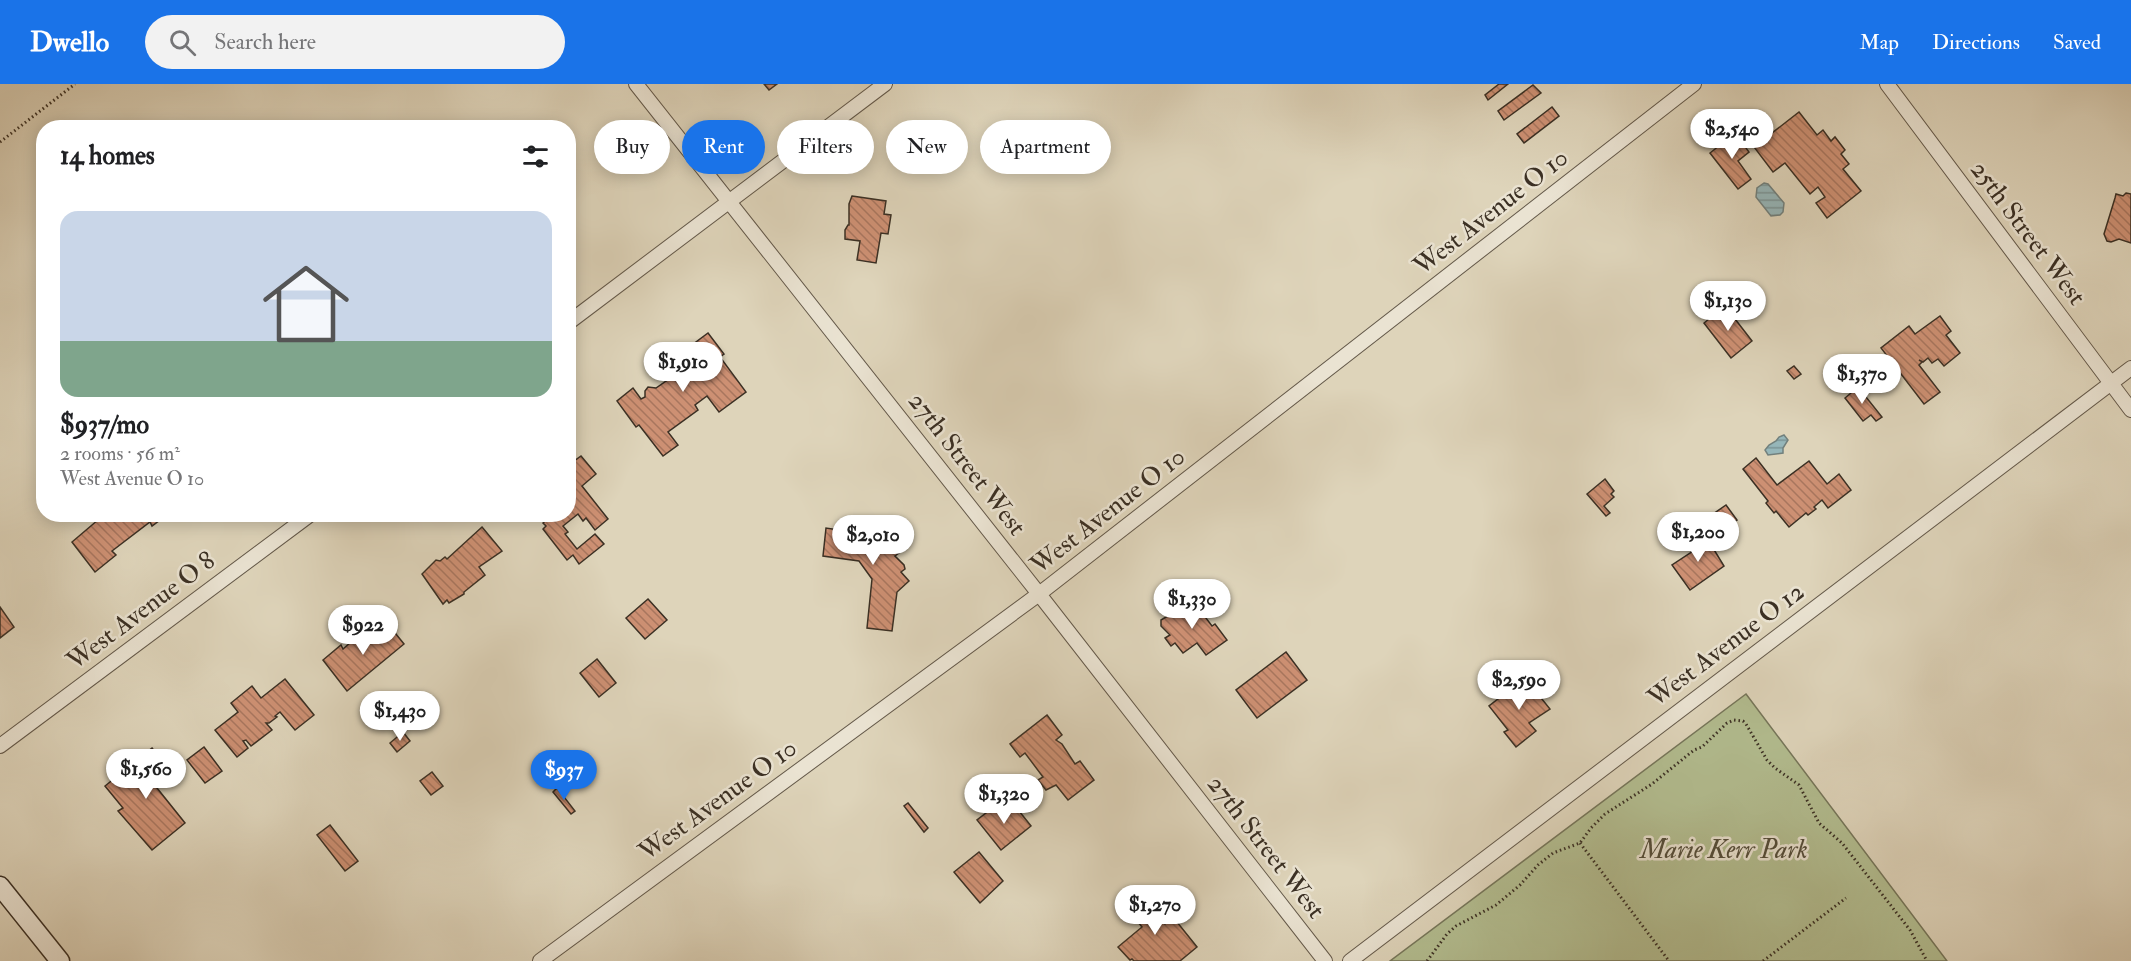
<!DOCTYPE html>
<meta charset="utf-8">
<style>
:root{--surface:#fff;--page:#f2f2f2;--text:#202124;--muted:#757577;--accent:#1a73e8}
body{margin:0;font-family:"IM FELL Double Pica",serif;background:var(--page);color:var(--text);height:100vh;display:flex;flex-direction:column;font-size:22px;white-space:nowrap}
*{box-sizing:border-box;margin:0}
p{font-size:20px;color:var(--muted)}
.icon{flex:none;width:33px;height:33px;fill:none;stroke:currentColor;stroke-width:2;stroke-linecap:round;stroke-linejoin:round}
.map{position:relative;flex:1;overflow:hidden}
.sheet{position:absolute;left:36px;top:36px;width:540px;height:402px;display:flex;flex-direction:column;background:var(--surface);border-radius:24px;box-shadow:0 3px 15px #0003}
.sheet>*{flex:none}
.guide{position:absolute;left:594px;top:36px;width:570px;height:54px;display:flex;gap:12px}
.price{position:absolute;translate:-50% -51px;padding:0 14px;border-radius:21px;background:#fff;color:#222;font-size:20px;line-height:39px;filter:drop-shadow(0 2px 3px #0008)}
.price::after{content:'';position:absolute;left:50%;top:36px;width:18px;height:14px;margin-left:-9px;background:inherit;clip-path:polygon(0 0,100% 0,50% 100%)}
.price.active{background:var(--accent);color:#fff}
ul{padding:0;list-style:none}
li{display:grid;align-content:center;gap:12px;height:318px;padding:0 24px}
li span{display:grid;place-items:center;height:186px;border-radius:18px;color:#555}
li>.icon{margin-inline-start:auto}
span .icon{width:108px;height:108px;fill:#fffc;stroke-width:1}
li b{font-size:26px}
h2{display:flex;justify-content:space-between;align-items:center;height:72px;padding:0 24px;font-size:26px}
.tag{padding:0 21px;border-radius:27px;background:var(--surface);box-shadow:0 3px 15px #0003;font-size:21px;line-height:54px}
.tag.active{background:var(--accent);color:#fff}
header{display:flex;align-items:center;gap:36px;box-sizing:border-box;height:84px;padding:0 30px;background:var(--accent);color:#fff}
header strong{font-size:28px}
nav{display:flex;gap:33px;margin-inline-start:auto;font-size:21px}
.search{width:420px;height:54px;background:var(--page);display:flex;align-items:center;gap:15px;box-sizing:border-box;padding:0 21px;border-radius:33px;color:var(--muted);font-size:22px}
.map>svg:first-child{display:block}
</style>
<header>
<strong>Dwello</strong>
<div class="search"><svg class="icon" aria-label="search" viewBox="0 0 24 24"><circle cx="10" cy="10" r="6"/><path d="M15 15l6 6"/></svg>Search here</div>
<nav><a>Map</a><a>Directions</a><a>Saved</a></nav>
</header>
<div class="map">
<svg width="2131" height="877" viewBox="0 0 2131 877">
<defs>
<pattern id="water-rules" width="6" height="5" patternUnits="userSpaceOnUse" patternTransform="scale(1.5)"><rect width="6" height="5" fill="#96b6b9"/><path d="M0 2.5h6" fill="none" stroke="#7c9496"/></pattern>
<pattern id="building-back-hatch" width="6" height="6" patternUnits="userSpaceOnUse" patternTransform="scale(1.5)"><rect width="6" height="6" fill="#cd9073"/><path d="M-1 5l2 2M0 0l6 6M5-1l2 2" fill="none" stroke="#a8765e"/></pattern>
</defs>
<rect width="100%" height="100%" fill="#ded4ba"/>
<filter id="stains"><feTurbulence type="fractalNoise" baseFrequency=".00333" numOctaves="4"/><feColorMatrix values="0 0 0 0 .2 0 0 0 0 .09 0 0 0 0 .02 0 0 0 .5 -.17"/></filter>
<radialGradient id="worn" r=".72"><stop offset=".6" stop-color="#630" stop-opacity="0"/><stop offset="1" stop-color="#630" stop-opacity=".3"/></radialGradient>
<path fill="#b2bc8f" stroke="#76765a" stroke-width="1.5" d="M 1746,610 L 1947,877 L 1390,877 Z"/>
<g fill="url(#water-rules)" stroke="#72807d" stroke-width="1.5">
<path d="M 1764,99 L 1768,100 L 1784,119 L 1783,128 L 1780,131 L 1771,132 L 1756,113 L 1757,104 Z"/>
<path d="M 1784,351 L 1788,356 L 1783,364 L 1783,369 L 1768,371 L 1765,366 L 1769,361 L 1776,357 L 1779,353 Z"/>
</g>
<g fill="url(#building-back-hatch)" stroke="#3b3024" stroke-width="1.5">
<path d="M 764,0 L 777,0 L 769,6 Z"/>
<path d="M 1499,0 L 1508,0 L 1488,16 L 1485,11 Z"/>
<path d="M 1533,1 L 1541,9 L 1504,36 L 1498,27 Z"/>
<path d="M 1552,23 L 1559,32 L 1524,59 L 1517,50 Z"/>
<path d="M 1799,28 L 1817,51 L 1823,46 L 1831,57 L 1835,53 L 1845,66 L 1841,70 L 1849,80 L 1843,85 L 1861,107 L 1827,134 L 1816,119 L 1825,113 L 1818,103 L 1810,110 L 1785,79 L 1773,88 L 1754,63 Z"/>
<path d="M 1735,49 L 1749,68 L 1738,77 L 1751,95 L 1738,105 L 1710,69 Z"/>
<path d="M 2126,109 L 2131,110 L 2131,159 L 2119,155 L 2111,158 L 2107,157 L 2104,150 L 2115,114 L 2116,110 L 2123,112 Z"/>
<path d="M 852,112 L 886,117 L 884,130 L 891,131 L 888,150 L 881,149 L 876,179 L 857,176 L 860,157 L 845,155 L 845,146 L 848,141 L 849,141 L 849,120 Z"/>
<path d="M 1725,222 L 1752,257 L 1731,274 L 1704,239 Z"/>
<path d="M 1940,232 L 1951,247 L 1946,251 L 1960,269 L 1944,282 L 1938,275 L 1932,279 L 1928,274 L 1923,278 L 1919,276 L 1922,278 L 1919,281 L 1940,308 L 1924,320 L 1881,264 L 1909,242 L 1915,250 Z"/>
<path d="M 708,249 L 724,270 L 720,273 L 746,308 L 719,328 L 707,312 L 695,321 L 698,326 L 668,348 L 678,361 L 663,372 L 639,341 L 636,343 L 617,317 L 633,304 L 641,315 L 645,313 L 645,307 L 648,303 L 656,304 L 666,297 L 662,292 L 671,286 L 668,282 L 678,274 L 681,279 L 692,270 L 688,264 Z"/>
<path d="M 1794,282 L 1801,290 L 1794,295 L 1787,287 Z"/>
<path d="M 1858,303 L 1882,333 L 1876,337 L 1871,331 L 1863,337 L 1845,314 Z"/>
<path d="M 581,372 L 596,390 L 582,402 L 608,435 L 595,446 L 586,434 L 583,437 L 578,430 L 563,442 L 568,448 L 565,450 L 577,465 L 595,450 L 604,460 L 579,480 L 573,471 L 567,476 L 543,445 L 546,442 L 543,439 L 549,434 L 546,430 L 568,430 L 568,377 L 571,375 L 574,377 Z"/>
<path d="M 1756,374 L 1777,401 L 1809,377 L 1827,400 L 1839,390 L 1851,406 L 1828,424 L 1822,416 L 1814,423 L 1816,425 L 1808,431 L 1806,429 L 1789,443 L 1776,427 L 1774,429 L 1766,419 L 1768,417 L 1743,385 Z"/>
<path d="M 1605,395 L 1614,407 L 1611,410 L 1614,413 L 1604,422 L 1610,429 L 1606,432 L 1587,410 Z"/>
<path d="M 1726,421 L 1737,436 L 1714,452 L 1703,437 Z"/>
<path d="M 105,430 L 168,430 L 152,442 L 150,438 L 112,467 L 116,471 L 95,488 L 72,458 Z"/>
<path d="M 872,434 L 875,439 L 877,437 L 887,451 L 896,445 L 904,455 L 895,461 L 899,469 L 895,472 L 904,481 L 905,485 L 901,488 L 909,497 L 897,508 L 892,547 L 867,544 L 872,495 L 859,477 L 823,472 L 826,444 L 853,448 Z"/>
<path d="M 482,443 L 502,467 L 479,483 L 485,491 L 464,508 L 464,510 L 449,519 L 447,516 L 443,520 L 422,490 L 436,476 L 440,477 L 445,473 L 447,475 Z"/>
<path d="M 1701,450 L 1712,465 L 1713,464 L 1724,482 L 1690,506 L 1672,481 L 1693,467 L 1688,460 Z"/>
<path d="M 648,515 L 667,536 L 645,555 L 626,534 Z"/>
<path d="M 1193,517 L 1212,542 L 1215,540 L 1227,556 L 1206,571 L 1197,559 L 1183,569 L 1175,559 L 1171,562 L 1165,554 L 1170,551 L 1161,542 L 1161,536 Z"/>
<path d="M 0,523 L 14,543 L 0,554 Z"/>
<path d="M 387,539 L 404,560 L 347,607 L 323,576 L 341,561 L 343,565 L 360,550 L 365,556 Z"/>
<path d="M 1286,568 L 1307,596 L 1257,634 L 1236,606 Z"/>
<path d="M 597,575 L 616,599 L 599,613 L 580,589 Z"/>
<path d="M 1525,594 L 1550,625 L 1529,639 L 1536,647 L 1516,663 L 1504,648 L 1508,646 L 1489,622 Z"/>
<path d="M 285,595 L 314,631 L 295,646 L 280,628 L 275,632 L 277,633 L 269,639 L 266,639 L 272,646 L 251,662 L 246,656 L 243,657 L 248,664 L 237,673 L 215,646 L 238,628 L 231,619 L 252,602 L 261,614 Z"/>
<path d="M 1047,631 L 1062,651 L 1056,656 L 1062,660 L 1075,680 L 1080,677 L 1094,696 L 1068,716 L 1056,701 L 1046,706 L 1038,696 L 1043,693 L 1025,669 L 1020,673 L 1010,660 Z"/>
<path d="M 403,648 L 410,657 L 397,668 L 390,659 Z"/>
<path d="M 204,663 L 222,687 L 205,699 L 187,676 Z"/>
<path d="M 152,664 L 169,686 L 153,699 L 185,739 L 152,766 L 118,727 L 123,724 L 105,702 Z"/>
<path d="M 432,688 L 443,702 L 431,711 L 420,697 Z"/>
<path d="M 557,704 L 575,727 L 571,730 L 553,708 Z"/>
<path d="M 908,719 L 928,744 L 924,748 L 904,722 Z"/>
<path d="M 999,719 L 1006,729 L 1015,722 L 1031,742 L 1001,766 L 977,736 Z"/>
<path d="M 330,741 L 358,777 L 345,787 L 317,751 Z"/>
<path d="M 979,768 L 1003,797 L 980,819 L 954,788 Z"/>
<path d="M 1141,809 L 1165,840 L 1173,833 L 1197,863 L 1180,877 L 1134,877 L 1132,875 L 1130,876 L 1118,863 L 1142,843 L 1125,822 Z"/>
</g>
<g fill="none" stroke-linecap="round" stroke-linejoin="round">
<g stroke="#64594a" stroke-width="16">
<g id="minor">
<path d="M 636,0 L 1039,510 L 1325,877"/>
<path d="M 1887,0 L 2131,326"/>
<path d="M 568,239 L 885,0"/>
<path d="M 0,662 L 311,430"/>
<path d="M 540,877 L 1039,510 L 1694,0"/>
<path d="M 1350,877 L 2131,284"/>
</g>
</g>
<g stroke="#3b3024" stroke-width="21">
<path id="secondary" d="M 0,802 L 60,877"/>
</g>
<g stroke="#3b3024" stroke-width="3" stroke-dasharray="1.5 3" stroke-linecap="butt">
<path d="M 0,58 L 75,0"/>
<path d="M 1580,759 L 1669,877"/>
<path d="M 1427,877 L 1447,850 L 1456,842 L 1496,821 L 1520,801 L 1538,781 L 1553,769 L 1580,759 L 1591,744 L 1605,730 L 1652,700 L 1694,666 L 1702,663 L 1727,639 L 1734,636 L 1743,637 L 1746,640 L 1767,676 L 1775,684 L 1799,701 L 1819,739 L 1842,759 L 1910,846 L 1927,877"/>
<path d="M 1763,877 L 1846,814"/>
</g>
<use href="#minor" stroke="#eae3d2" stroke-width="14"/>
<use href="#secondary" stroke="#eae3d2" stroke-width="18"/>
</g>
<g text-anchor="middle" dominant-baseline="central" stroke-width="5" stroke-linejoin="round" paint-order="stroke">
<g font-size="26" fill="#3b3024" stroke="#eae3d2">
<text transform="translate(1491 128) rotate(-38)">West Avenue O 10</text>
<text transform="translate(2028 149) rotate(53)">25th Street West</text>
<text transform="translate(967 380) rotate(52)">27th Street West</text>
<text transform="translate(1108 427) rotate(-38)">West Avenue O 10</text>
<text transform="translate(141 527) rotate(-37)">West Avenue O 8</text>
<text transform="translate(1726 561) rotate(-37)">West Avenue O 12</text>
<text transform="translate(718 716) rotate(-36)">West Avenue O 10</text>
<text transform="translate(1266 763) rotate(52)">27th Street West</text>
</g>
<g font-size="26" font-style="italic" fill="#534c39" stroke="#eae3d2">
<text x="1724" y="766">Marie Kerr Park</text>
</g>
</g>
<rect width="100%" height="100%" filter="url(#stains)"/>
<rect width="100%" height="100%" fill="url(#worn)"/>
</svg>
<b class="price" style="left:1732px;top:76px">$2,540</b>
<b class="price" style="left:1728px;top:248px">$1,130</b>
<b class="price" style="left:683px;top:309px">$1,910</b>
<b class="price" style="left:1862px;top:321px">$1,370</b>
<b class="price" style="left:1698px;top:479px">$1,200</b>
<b class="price" style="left:873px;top:482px">$2,010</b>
<b class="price" style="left:1192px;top:546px">$1,330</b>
<b class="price" style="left:363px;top:572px">$922</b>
<b class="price" style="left:1519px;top:627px">$2,590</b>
<b class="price" style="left:400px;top:658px">$1,430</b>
<b class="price" style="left:146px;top:716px">$1,560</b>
<b class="price active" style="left:564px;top:717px">$937</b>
<b class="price" style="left:1004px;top:741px">$1,320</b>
<b class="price" style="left:1155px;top:852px">$1,270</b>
<div class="guide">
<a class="tag">Buy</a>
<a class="tag active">Rent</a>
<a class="tag">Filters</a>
<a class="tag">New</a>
<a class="tag">Apartment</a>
</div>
<section class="sheet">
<h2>14 homes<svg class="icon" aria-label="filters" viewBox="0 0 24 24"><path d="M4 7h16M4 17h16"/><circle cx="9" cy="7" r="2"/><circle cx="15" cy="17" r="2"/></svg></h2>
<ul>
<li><span style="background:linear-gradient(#c9d6e8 70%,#7fa58c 0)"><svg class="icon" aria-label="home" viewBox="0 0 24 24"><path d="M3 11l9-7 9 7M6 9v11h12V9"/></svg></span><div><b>$937/mo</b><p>2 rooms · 56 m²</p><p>West Avenue O 10</p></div></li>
</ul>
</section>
</div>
